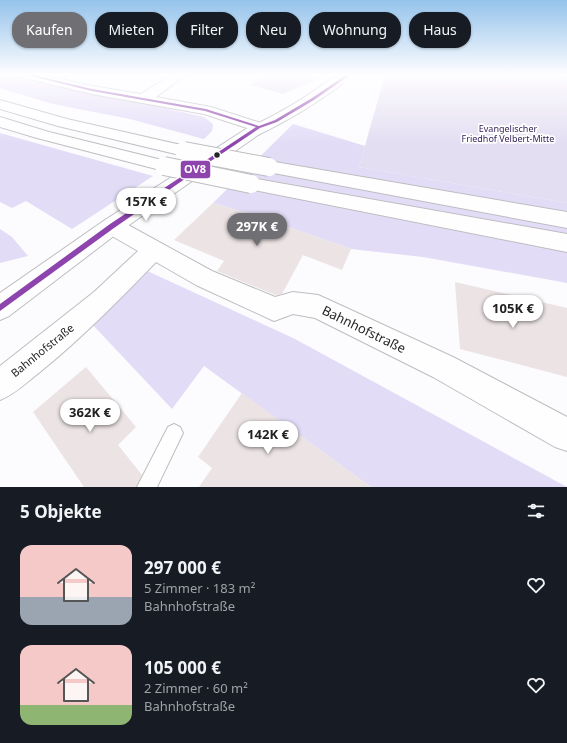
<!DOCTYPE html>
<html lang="de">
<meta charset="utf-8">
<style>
:root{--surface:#171b24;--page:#242831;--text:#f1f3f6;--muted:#9ea1a6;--accent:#706f73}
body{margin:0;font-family:"Noto Sans",sans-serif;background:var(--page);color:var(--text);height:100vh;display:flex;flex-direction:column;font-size:15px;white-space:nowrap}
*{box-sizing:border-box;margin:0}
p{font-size:13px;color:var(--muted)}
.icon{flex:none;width:22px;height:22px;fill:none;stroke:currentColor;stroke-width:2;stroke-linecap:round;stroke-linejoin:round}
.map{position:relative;height:487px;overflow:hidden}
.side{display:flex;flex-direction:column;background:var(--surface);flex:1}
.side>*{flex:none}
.top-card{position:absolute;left:12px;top:12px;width:543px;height:36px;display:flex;gap:8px}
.price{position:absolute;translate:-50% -34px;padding:0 9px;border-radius:14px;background:#fff;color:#222;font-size:13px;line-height:26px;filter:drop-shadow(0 1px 2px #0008)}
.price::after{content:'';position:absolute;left:50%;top:24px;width:12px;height:9px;margin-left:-6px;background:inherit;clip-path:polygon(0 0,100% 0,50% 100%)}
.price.selected{background:var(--accent);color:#fff}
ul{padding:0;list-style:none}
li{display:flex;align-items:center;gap:12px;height:100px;padding:0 20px}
li span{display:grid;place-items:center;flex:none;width:112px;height:80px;border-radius:12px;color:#555}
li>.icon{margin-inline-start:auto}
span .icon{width:48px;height:48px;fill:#fffc;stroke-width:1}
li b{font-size:17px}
h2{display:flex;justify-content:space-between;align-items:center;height:48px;padding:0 20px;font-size:17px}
.chip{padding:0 14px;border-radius:16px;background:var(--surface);box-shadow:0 1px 3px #0004;font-size:14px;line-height:36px}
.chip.selected{background:var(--accent);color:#fff}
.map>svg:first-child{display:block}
</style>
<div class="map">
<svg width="567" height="487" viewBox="0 0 567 487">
<rect width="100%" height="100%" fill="#fcfbfe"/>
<g fill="#e3def2">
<path d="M 263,75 L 326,75 L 283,94 L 250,85 Z"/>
<path d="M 385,75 L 567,75 L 567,203 L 359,167 Z"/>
</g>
<g fill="#e3dcf7">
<path d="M 0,75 L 18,75 L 204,117 L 213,124 L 212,131 L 204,139 L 130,119 L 53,104 L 0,88 Z"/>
<path d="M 293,124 L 365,146 L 359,167 L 567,203 L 567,283 L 423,257 L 351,249 L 257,216 L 213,203 Z"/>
<path d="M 0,133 L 153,176 L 72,229 L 26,201 L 12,208 L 0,202 Z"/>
<path d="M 0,229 L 12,237 L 28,256 L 0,263 Z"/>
<path d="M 143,269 L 295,339 L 567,487 L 371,487 L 204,366 L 172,409 L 91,323 Z"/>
</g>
<g fill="#ece3e4">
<path d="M 213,203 L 257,216 L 351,249 L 342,270 L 303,255 L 282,294 L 275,295 L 217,271 L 224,261 L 174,240 Z"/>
<path d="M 455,282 L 567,308 L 567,377 L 460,349 Z"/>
<path d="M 86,367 L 136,427 L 118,445 L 142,475 L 136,487 L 84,487 L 33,412 Z"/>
<path d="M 242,393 L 371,487 L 199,487 L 212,468 L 198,457 Z"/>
</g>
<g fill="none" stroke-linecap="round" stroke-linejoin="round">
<g stroke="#bebdc0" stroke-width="2">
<path id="lane" d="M 174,424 L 180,427 L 183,433 L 157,487 L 137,487 L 168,427 Z"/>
</g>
<g stroke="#bebdc0" stroke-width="2">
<g id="street">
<path d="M 23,75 L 43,75 L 92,86 L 141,94 L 171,75 L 186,75 L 156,97 L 211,107 L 264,124 L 267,127 L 264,130 L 259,132 L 204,114 L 92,94 L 25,78 Z"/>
<path d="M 112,218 L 119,220 L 212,271 L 275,297 L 293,292 L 318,295 L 327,299 L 453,357 L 567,417 L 567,451 L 555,447 L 433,377 L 315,318 L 293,314 L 274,321 L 196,285 L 156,262 C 119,300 82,338 40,372 C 27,382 15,394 0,400 L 0,366 L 94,292 L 138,251 L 105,232 L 101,226 L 105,220 Z"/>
</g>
</g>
<g stroke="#bebdc0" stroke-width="2">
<path id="secondary" d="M 336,78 L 341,79 L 342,82 L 341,85 C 314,105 287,121 258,135 L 119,232 L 9,316 L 0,320 L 0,293 L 105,220 L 246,129 C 277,115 304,99 331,79 Z"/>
</g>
<g stroke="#bebdc0" stroke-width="2">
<g id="highway">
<path d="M 0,100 L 67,119 L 190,147 L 192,151 L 190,155 L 184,156 L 58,126 L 0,109 Z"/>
<path d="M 0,117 L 49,132 L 170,162 L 173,166 L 170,170 L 164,171 L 37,138 L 0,127 Z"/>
<path d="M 269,161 L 567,212 L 567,228 L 263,171 L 260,167 L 263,163 Z"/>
<path d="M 251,178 L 567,234 L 567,252 L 244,188 L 242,184 L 244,180 Z"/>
</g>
</g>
<use href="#lane" fill="#fffeff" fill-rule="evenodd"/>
<use href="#street" fill="#fffeff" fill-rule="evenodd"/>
<use href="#secondary" fill="#fffeff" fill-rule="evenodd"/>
<use href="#highway" fill="#fffeff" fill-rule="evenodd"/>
<g stroke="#bebdc0" stroke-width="20" stroke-linecap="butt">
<g id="highway-bridge">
<path d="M 184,151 L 269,167"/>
<path d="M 164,166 L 251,184"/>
</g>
</g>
<use href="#highway-bridge" stroke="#fffeff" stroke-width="18"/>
<g stroke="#fff" stroke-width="3">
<path id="bus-1" d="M 27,75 L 33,75 L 92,89 L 206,109 L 259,126 L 275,120 L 312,98 L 346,75 L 350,75 L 314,100 L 277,122 L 260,128 L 205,165 L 114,228 L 0,311 L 0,304 L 110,224 L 256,127 L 205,111 L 92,91 Z"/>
</g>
<use href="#bus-1" fill="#8e44ad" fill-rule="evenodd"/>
</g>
<linearGradient id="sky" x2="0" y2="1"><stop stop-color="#94c3eb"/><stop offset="0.52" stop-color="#fefdff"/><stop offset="1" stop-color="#fefdff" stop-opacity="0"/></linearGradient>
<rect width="567" height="143" fill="url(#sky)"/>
<circle fill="#252428" stroke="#fff" stroke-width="1.5" cx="217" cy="155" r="3.5"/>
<g text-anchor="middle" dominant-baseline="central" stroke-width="3.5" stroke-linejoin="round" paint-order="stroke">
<g font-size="9" fill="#38245c" stroke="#fff">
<text x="508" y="128">Evangelischer<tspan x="508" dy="10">Friedhof Velbert-Mitte</tspan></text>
</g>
<g font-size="11" fill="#252428" stroke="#fff">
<text transform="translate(42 350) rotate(-39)">Bahnhofstraße</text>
</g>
<g font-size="13" fill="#252428" stroke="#fff">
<text transform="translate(364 329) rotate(26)">Bahnhofstraße</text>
</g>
</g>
<rect stroke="#fff" stroke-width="1.5" x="180" y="160" width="31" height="19" rx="4" fill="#8e44ad"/>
<g font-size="11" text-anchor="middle" font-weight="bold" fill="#fff">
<text x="195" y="173">OV8</text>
</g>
</svg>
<b class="price" style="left:146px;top:222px">157K €</b>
<b class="price selected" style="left:257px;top:247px">297K €</b>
<b class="price" style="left:513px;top:329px">105K €</b>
<b class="price" style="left:90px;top:433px">362K €</b>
<b class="price" style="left:268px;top:455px">142K €</b>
<div class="top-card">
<a class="chip selected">Kaufen</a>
<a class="chip">Mieten</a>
<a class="chip">Filter</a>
<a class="chip">Neu</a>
<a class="chip">Wohnung</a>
<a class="chip">Haus</a>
</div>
</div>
<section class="side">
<h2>5 Objekte<svg class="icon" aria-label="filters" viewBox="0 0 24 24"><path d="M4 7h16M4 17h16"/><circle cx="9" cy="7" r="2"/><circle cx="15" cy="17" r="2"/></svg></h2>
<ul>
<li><span style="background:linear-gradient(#f6c9c9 65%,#9aa5b1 0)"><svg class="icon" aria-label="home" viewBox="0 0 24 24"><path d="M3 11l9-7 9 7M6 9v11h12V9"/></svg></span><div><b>297 000 €</b><p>5 Zimmer · 183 m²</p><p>Bahnhofstraße</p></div><svg class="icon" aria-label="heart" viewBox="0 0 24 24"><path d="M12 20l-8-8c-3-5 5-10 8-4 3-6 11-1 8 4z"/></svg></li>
<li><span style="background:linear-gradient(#f6c9c9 75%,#8fb573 0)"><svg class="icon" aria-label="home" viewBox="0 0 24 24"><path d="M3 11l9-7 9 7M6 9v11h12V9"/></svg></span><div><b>105 000 €</b><p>2 Zimmer · 60 m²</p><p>Bahnhofstraße</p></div><svg class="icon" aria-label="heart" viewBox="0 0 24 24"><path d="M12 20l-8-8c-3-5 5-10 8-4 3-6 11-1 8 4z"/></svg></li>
</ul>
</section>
